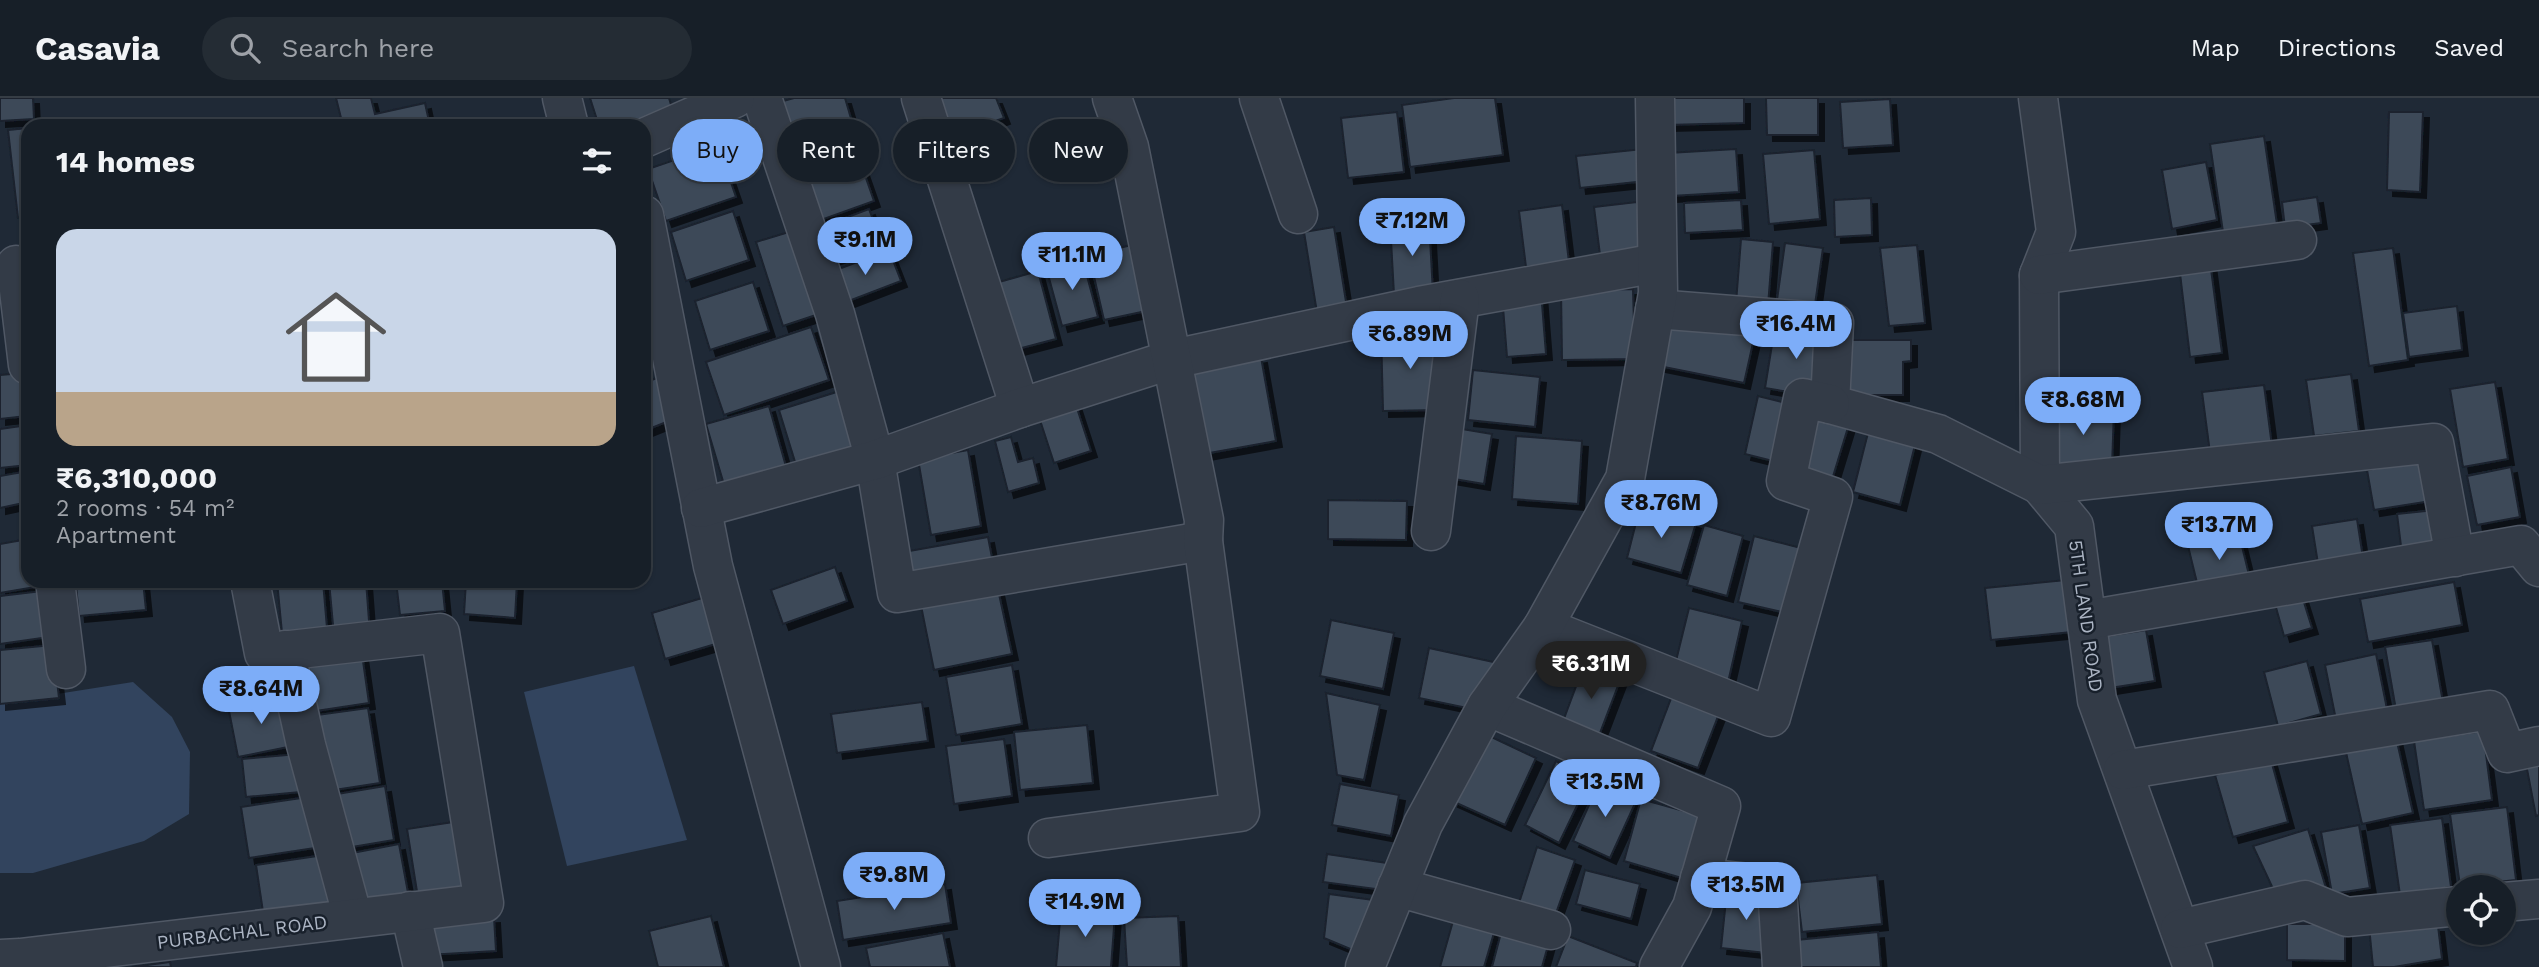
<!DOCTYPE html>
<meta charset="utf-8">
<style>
:root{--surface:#171f28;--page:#242c34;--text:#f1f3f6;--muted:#9ea2a8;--line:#363d45;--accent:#7dadf8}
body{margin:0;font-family:"Work Sans",sans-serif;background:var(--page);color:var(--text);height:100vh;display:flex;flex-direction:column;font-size:26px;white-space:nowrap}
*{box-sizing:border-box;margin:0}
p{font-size:23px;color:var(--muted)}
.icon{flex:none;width:38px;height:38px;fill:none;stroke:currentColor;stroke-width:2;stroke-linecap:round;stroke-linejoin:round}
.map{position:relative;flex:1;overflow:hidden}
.side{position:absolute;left:21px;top:21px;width:630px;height:469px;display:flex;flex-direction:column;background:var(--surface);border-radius:21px;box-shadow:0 2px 5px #0004,0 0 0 2px var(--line)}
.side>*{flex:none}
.hud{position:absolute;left:672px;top:21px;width:665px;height:63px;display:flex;gap:14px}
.fabs{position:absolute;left:2446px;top:777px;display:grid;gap:14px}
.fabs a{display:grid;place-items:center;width:70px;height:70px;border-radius:50%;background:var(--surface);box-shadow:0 2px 5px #0004,0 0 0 2px var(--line);font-size:35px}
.price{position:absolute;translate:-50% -60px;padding:0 16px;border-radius:24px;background:var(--accent);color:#111;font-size:23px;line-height:46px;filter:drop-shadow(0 2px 4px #0008)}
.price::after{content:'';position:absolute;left:50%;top:42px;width:21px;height:16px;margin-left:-10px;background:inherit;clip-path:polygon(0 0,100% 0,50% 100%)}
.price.active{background:#222;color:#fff}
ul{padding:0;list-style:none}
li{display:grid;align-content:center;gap:14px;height:371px;padding:0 35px}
li span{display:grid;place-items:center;height:217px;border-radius:21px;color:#555}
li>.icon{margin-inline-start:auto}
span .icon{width:126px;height:126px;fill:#fffc;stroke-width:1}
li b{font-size:30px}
h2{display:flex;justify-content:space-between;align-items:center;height:84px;padding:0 35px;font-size:30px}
.tag{padding:0 24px;border-radius:32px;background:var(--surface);box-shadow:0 2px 5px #0004,0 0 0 2px var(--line);font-size:24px;line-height:63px}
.tag.active{background:var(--accent);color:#111}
header{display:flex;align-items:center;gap:42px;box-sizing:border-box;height:98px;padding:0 35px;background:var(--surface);border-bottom:2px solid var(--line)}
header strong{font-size:33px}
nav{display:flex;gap:38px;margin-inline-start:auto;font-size:24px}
.search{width:490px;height:63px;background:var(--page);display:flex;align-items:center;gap:18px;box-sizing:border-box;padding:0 24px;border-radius:38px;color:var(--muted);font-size:26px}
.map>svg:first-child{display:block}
</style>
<header>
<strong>Casavia</strong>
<div class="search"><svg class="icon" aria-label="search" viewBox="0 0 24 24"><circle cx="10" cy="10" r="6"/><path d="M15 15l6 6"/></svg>Search here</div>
<nav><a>Map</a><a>Directions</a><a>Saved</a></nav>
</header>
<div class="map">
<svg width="2539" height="869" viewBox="0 0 2539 869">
<defs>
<filter id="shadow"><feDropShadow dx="6" dy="6" stdDeviation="0" flood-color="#0009"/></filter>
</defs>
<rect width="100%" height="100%" fill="#1f2936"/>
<g fill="#32445e">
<path d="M 634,568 L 687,742 L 567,768 L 524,594 Z"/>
<path d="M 133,584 L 172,619 L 190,654 L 189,716 L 144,743 L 33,775 L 0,775 L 0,605 Z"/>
</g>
<g fill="#3d4959" stroke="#1a222d" stroke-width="2" filter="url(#shadow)">
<path d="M 0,0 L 33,0 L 34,21 L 0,23 Z"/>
<path d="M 336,0 L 371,0 L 375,16 L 425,5 L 430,28 L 343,28 Z"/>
<path d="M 590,0 L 669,0 L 674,17 L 641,28 L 599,28 Z"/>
<path d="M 794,0 L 845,0 L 860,51 L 795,70 L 776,5 Z"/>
<path d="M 936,0 L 996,0 L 1004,20 L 950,39 Z"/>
<path d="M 1454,0 L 1495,0 L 1503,57 L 1410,69 L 1402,7 Z"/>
<path d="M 1665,0 L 1744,0 L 1744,25 L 1666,27 Z"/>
<path d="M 1766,0 L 1818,0 L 1818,37 L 1767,37 Z"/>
<path d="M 1890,1 L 1893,47 L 1843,50 L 1840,4 Z"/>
<path d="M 1397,14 L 1404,74 L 1348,80 L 1341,20 Z"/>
<path d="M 2389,14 L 2423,14 L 2420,94 L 2387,92 Z"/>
<path d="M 28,30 L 28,119 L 18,120 L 8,32 Z"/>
<path d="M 2264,38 L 2277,126 L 2223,134 L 2210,46 Z"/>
<path d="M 718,47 L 736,99 L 666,123 L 648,71 Z"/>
<path d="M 1643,51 L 1646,83 L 1580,90 L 1576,58 Z"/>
<path d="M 1736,51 L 1739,94 L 1671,98 L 1668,55 Z"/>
<path d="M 1814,52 L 1820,121 L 1769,126 L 1763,56 Z"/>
<path d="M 860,63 L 874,103 L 810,126 L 796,85 Z"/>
<path d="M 2206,64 L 2217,122 L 2172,131 L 2162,72 Z"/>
<path d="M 2317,99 L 2321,125 L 2285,130 L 2282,104 Z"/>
<path d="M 1871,100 L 1872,137 L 1835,139 L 1834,102 Z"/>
<path d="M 1741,102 L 1743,132 L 1685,135 L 1684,105 Z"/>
<path d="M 1637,104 L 1644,160 L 1601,165 L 1594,109 Z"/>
<path d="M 1562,107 L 1569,164 L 1526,169 L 1519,113 Z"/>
<path d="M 869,111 L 881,143 L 822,165 L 810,133 Z"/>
<path d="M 733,113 L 749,162 L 686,183 L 671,134 Z"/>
<path d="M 1429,122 L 1433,195 L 1394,197 L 1390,124 Z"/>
<path d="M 1334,129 L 1348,216 L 1318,221 L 1304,134 Z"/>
<path d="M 802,130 L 828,213 L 783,228 L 756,144 Z"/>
<path d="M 1741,141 L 1773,144 L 1768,208 L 1736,205 Z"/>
<path d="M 1785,145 L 1823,150 L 1814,214 L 1776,209 Z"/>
<path d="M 1136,146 L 1151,212 L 1104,222 L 1089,157 Z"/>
<path d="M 1917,147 L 1925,225 L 1889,228 L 1880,150 Z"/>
<path d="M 2393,150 L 2408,262 L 2369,268 L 2353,155 Z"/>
<path d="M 889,152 L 901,183 L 841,206 L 828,175 Z"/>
<path d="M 1082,159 L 1098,219 L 1062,228 L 1046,169 Z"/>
<path d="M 2210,163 L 2222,255 L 2190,259 L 2179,167 Z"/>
<path d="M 1038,173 L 1056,241 L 1018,251 L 999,184 Z"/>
<path d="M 753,184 L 769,233 L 710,252 L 695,203 Z"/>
<path d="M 1633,191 L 1635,261 L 1562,262 L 1561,192 Z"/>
<path d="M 1541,193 L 1546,256 L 1507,259 L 1502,197 Z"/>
<path d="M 2457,208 L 2462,252 L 2409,259 L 2403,215 Z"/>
<path d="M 1669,217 L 1755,236 L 1744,285 L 1659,268 Z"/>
<path d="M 1775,228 L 1827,236 L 1817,299 L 1765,290 Z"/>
<path d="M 811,229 L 829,282 L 724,317 L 706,264 Z"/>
<path d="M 1436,233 L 1439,312 L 1383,313 L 1381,234 Z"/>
<path d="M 1840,242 L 1911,242 L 1911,263 L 1903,264 L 1903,297 L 1841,297 Z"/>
<path d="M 1261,259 L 1276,343 L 1204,356 L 1189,272 Z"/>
<path d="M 1473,272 L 1540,279 L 1535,329 L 1468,322 Z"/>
<path d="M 23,275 L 27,318 L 0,321 L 0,277 Z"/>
<path d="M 667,276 L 684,317 L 644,333 L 644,285 Z"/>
<path d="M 2351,276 L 2359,333 L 2314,338 L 2306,282 Z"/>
<path d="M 2495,284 L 2508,361 L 2463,369 L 2450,291 Z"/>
<path d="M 2264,287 L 2272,348 L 2210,355 L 2202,294 Z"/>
<path d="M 843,292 L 859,347 L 796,367 L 779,312 Z"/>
<path d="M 1758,298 L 1798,308 L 1785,366 L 1745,356 Z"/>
<path d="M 1075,304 L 1091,353 L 1054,365 L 1038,316 Z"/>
<path d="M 769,308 L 787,372 L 725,390 L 706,326 Z"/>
<path d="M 2055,309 L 2114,312 L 2112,369 L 2053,367 Z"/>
<path d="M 1810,311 L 1850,323 L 1831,385 L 1792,374 Z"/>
<path d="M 1871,323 L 1918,335 L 1900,407 L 1853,394 Z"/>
<path d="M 28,327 L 28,367 L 0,370 L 0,331 Z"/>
<path d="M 1456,330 L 1492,336 L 1484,386 L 1448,380 Z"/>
<path d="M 1516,338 L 1582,343 L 1578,406 L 1512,401 Z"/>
<path d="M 1011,339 L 1018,364 L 1033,360 L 1039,385 L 1008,394 L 995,343 Z"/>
<path d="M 968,352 L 981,428 L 931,437 L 918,361 Z"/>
<path d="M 2425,362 L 2431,403 L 2374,412 L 2367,372 Z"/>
<path d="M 2511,369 L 2520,419 L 2477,427 L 2467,378 Z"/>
<path d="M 28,373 L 28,404 L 0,410 L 0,378 Z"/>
<path d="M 1328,402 L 1407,403 L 1406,442 L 1328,441 Z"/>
<path d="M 1640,409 L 1696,425 L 1681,475 L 1627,460 Z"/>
<path d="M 2435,412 L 2440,460 L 2403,464 L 2397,416 Z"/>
<path d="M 2357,421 L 2363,460 L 2318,466 L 2312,428 Z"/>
<path d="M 1704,427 L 1743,438 L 1727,498 L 1687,487 Z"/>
<path d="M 2239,436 L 2250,481 L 2199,493 L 2188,448 Z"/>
<path d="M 1754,438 L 1801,450 L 1786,515 L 1738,504 Z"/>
<path d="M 988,439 L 994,470 L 903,486 L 898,455 Z"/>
<path d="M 28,441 L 28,483 L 46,483 L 47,487 L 0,495 L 0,446 Z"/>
<path d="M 835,469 L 847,503 L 783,526 L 771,492 Z"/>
<path d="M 996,482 L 1012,556 L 934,572 L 919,498 Z"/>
<path d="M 2066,482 L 2072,534 L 1991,542 L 1985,490 Z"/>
<path d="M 115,483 L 143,483 L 146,512 L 79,518 L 76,487 Z"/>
<path d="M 277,483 L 323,483 L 327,530 L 282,535 Z"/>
<path d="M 329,483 L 366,483 L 370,536 L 334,538 Z"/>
<path d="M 396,483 L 442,483 L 445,513 L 400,517 Z"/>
<path d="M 466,483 L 517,483 L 515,520 L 464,516 Z"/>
<path d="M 2454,484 L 2462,527 L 2368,544 L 2360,501 Z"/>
<path d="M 42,493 L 49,539 L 0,546 L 0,498 Z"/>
<path d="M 722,494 L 736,540 L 665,561 L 652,515 Z"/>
<path d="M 2302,498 L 2312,530 L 2284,538 L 2275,506 Z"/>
<path d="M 1689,510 L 1742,523 L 1727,589 L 1673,575 Z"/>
<path d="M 1331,522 L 1394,535 L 1383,591 L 1320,578 Z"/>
<path d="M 2146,532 L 2155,583 L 2110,590 L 2101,539 Z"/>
<path d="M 2432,542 L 2444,610 L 2397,618 L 2385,549 Z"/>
<path d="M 53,547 L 59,600 L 0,606 L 0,552 Z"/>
<path d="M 1429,550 L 1498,565 L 1467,610 L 1419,600 Z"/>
<path d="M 362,556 L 369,605 L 316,613 L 308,564 Z"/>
<path d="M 2376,556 L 2388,616 L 2337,627 L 2325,567 Z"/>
<path d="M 1587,559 L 1624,572 L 1595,648 L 1559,634 Z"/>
<path d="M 2307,563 L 2321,616 L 2278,628 L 2264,574 Z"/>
<path d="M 1012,567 L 1022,626 L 956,637 L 946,579 Z"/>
<path d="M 1675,590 L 1722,608 L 1698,670 L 1651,653 Z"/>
<path d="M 1326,595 L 1380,607 L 1364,682 L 1337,677 Z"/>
<path d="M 284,598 L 293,648 L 238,659 L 228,608 Z"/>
<path d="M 922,604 L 928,643 L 837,655 L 831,616 Z"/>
<path d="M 368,610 L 380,685 L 328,693 L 317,617 Z"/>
<path d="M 1087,627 L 1093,685 L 1020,692 L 1014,634 Z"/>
<path d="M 2483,633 L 2492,702 L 2424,712 L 2414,643 Z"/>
<path d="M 1483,635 L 1536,660 L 1505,727 L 1452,703 Z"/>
<path d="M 2396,639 L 2413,715 L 2362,726 L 2345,650 Z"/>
<path d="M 1004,641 L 1012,698 L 954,706 L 946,648 Z"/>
<path d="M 298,656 L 301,694 L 246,699 L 242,661 Z"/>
<path d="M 2271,662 L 2288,724 L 2233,739 L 2215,677 Z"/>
<path d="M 1556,663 L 1590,681 L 1559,745 L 1525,727 Z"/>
<path d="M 2539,663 L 2539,717 L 2536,718 L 2526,666 Z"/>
<path d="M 1600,682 L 1638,699 L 1610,760 L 1573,743 Z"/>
<path d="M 1340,686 L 1399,697 L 1391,738 L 1332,727 Z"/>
<path d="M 385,688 L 394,742 L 340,751 L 331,697 Z"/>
<path d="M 308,699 L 315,750 L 249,760 L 241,709 Z"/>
<path d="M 1641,701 L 1702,718 L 1685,781 L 1624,763 Z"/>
<path d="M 2507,709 L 2516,782 L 2460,788 L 2450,716 Z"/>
<path d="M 2442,720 L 2451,789 L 2400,797 L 2390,727 Z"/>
<path d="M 460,723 L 471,792 L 418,800 L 407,731 Z"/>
<path d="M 2359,727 L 2370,790 L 2332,796 L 2321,734 Z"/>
<path d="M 2308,731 L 2326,790 L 2275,795 L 2253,748 Z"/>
<path d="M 399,746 L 409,800 L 356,807 L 347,756 Z"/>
<path d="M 1537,749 L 1575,762 L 1555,818 L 1519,805 Z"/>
<path d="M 1327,756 L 1387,765 L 1383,792 L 1323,784 Z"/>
<path d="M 324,757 L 331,804 L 263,814 L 256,767 Z"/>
<path d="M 1585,772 L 1640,786 L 1631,821 L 1576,806 Z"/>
<path d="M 1877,777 L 1882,826 L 1802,834 L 1796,785 Z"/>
<path d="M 945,786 L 951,825 L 843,842 L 837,803 Z"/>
<path d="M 1727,792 L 1772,798 L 1766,855 L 1721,850 Z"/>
<path d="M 1329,796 L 1381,803 L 1355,853 L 1324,840 Z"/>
<path d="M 1061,811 L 1115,816 L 1111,869 L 1056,869 Z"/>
<path d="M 1455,816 L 1496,828 L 1484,869 L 1440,869 Z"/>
<path d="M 711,818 L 724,869 L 658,869 L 649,833 Z"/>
<path d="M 1178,818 L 1181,869 L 1127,869 L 1124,820 Z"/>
<path d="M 494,819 L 496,853 L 427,857 L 426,822 Z"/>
<path d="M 2287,826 L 2345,826 L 2345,863 L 2287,862 Z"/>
<path d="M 2369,828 L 2438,828 L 2442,861 L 2394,869 L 2373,869 Z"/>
<path d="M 1502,831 L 1549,844 L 1542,869 L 1492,869 Z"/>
<path d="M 1878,834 L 1881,869 L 1799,869 L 1796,842 Z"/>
<path d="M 943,835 L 950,869 L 870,869 L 866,850 Z"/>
<path d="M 1568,838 L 1637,865 L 1636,869 L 1556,869 Z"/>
<path d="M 170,864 L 171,869 L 132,869 Z"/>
</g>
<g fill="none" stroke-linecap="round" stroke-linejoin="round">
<g stroke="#505865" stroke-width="41">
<g id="street">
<path d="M 562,0 L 569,28"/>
<path d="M 762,0 L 835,216 L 875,362 L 897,495 L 1203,443"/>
<path d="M 921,0 L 1020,310"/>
<path d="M 1259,0 L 1298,116"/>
<path d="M 2038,0 L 2056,134 L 2039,177 L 2040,387 L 2074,428 L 2097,602 L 2193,869"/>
<path d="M 644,40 L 735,0"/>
<path d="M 644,117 L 713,468 L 821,869"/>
<path d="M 16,167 L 28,267"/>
<path d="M 2039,177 L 2297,142"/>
<path d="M 1655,211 L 1834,225 L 1830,306 L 1938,336 L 2040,387 L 2434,345 L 2455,459"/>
<path d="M 701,410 L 875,362 L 1020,310 L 1173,261 L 1419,208 L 1657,165"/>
<path d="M 1431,433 L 1460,201"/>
<path d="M 55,483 L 66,571"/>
<path d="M 2087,522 L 2521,447 L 2539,469"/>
<path d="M 1543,529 L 1771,619 L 1833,399 L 1786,383 L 1803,300 L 1830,306"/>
<path d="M 285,552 L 306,647 L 353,820"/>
<path d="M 1487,608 L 1721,708 L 1692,809 L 1659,869"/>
<path d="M 2123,672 L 2490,612 L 2507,655 L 2539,648"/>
<path d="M 1048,740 L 1240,714 L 1203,443 L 1204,422 L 1129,49 L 1112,0"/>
<path d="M 1700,780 L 1777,788 L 1782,869"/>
<path d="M 1397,789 L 1551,832"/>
<path d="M 2504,804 L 2539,801"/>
<path d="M 410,813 L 423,869"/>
<path d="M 2180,831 L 2305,802 L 2347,819 L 2459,808"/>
<path d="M 0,861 L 20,860 L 484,805 L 440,535 L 264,555 L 250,483"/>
<path d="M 1365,869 L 1423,726 L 1487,608 L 1543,529 L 1625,381 L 1658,195 L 1655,0"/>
</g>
</g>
<use href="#street" stroke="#333b47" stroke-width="38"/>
</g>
<g text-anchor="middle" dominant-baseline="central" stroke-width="5" stroke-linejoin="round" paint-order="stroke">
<g font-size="19" fill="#acb5c4" stroke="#18202b">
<text transform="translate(2086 518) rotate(82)">5TH LAND ROAD</text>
<text transform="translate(242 834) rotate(-7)">PURBACHAL ROAD</text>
</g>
</g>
</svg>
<div class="fabs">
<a><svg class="icon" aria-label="locate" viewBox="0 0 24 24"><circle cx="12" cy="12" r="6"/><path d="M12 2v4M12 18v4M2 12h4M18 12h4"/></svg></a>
</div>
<b class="price" style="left:1412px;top:160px">₹7.12M</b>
<b class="price" style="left:865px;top:179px">₹9.1M</b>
<b class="price" style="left:1072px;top:194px">₹11.1M</b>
<b class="price" style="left:1796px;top:263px">₹16.4M</b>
<b class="price" style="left:1410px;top:273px">₹6.89M</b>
<b class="price" style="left:2083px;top:339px">₹8.68M</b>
<b class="price" style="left:1661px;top:442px">₹8.76M</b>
<b class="price" style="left:2219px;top:464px">₹13.7M</b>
<b class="price active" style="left:1591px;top:603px">₹6.31M</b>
<b class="price" style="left:261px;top:628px">₹8.64M</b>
<b class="price" style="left:1605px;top:721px">₹13.5M</b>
<b class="price" style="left:894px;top:814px">₹9.8M</b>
<b class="price" style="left:1746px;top:824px">₹13.5M</b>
<b class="price" style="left:1085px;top:841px">₹14.9M</b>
<div class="hud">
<a class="tag active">Buy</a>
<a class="tag">Rent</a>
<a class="tag">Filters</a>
<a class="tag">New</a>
</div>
<section class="side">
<h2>14 homes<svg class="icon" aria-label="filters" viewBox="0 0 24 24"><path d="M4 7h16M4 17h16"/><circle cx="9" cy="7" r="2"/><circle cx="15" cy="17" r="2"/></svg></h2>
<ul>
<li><span style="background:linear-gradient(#c9d6e8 75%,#b9a48a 0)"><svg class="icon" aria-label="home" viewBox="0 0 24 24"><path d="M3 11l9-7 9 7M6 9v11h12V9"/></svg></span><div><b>₹6,310,000</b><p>2 rooms · 54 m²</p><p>Apartment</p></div></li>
</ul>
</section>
</div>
